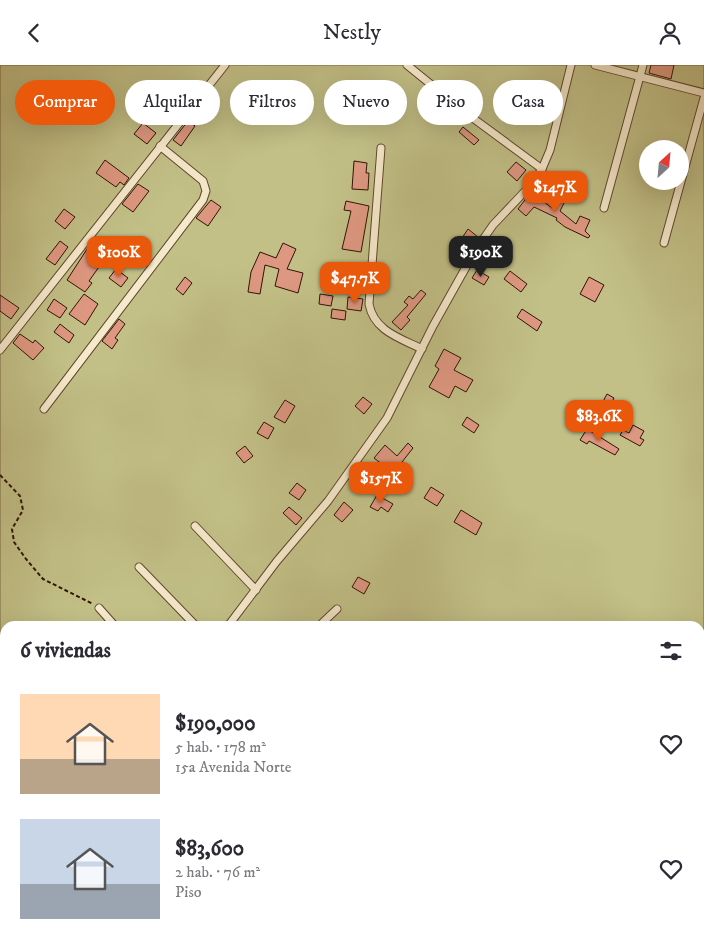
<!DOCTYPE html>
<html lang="es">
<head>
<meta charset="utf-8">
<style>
  body { margin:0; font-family:"IM FELL DW Pica",serif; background:#f2f2f3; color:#2b2b33; height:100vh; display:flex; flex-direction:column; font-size:19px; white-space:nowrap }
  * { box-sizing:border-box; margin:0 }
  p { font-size:16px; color:#7c7c81 }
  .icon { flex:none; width:28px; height:28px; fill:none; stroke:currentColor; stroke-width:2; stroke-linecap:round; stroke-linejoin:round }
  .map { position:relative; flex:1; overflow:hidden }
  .sheet { position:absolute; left:0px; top:556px; width:705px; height:321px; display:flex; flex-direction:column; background:#fff; border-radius:15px 15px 0 0; box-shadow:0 5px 20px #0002 }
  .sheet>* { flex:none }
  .guide { position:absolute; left:15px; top:15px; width:675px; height:45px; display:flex; gap:10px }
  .needle { width:32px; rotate:26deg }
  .fabs { position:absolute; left:639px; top:75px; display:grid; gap:10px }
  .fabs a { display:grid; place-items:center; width:50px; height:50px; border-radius:50%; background:#fff; box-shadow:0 5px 20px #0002; font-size:25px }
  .price { position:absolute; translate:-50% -42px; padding:0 11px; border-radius:10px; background:#ea580c; color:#fff; font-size:16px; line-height:32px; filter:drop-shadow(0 1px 2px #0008) }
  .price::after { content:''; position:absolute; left:50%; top:30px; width:15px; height:11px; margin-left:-8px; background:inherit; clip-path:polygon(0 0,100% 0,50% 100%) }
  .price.on { background:#222; color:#fff }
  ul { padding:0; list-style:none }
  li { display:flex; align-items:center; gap:15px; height:125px; padding:0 20px }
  li span { display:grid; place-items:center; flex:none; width:140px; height:100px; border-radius:0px; color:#555 }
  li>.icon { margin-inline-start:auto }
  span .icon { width:60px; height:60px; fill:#fffc; stroke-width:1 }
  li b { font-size:21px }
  h2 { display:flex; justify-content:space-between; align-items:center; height:60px; padding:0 20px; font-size:21px }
  .pill { padding:0 18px; border-radius:22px; background:#fff; box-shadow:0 5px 20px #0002; font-size:18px; line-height:45px }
  .pill.on { background:#ea580c; color:#fff }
  header { display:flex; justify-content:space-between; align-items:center; height:65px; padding:0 20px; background:#fff; font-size:22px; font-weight:600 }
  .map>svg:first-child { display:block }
  .green { fill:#c2c087; stroke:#786a46; fill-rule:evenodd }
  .building { fill:#de9881; stroke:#2f1304 }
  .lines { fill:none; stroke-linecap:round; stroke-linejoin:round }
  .lane-casing { stroke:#60462f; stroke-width:6 }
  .street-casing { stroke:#60462f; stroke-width:9 }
  .path { stroke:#2f1304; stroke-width:2; stroke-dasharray:4 2.5; stroke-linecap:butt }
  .lane { stroke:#f6eacc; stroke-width:4 }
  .street { stroke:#f6eacc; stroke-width:7 }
</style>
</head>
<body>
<header><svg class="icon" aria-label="back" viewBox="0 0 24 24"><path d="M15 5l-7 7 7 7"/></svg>Nestly<svg class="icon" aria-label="person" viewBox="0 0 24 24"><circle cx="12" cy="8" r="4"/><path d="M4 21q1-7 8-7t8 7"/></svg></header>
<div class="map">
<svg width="704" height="877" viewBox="0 0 704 877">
  <rect width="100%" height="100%" fill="#f1dfb1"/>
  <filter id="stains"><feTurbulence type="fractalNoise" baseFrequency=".004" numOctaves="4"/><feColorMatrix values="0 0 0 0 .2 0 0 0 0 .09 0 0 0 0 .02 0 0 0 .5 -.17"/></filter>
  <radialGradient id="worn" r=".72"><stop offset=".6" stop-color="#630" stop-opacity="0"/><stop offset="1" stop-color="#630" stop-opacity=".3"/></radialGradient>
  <!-- green -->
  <path class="green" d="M0 0H704V877H0ZM648 84H680V116H648ZM5 561H700V872H5Z"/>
  <!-- building -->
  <g class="building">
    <polygon points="651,0 674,0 671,14 649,8"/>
    <polygon points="174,16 188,27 165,57 150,46"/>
    <polygon points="299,29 312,40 304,49 291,38"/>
    <polygon points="188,56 195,61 181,81 173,75"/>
    <polygon points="143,58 156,68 147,79 134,69"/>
    <polygon points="463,62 479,75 474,80 459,67"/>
    <polygon points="105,95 129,113 124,120 120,117 116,122 96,108"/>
    <polygon points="354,96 367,98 366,108 369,108 368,125 352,124"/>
    <polygon points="516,97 526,105 517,116 507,107"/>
    <polygon points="138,119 149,126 133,147 122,139"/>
    <polygon points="531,127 552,143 557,132 565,136 560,146 576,159 580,151 590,155 585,166 590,171 588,173 565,162 556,155 557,153 534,142 526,151 518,144"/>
    <polygon points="211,135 221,142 208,161 196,153"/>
    <polygon points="346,136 369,141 361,187 342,184 351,146 344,145"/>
    <polygon points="64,144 75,152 65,164 55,156"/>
    <polygon points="468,164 478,172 473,180 462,173"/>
    <polygon points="60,176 68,182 55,200 46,194"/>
    <polygon points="283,178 296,184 287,204 303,208 298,228 275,221 279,204 265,200 260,229 248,227 251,207 260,187 276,193"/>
    <polygon points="89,181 106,192 89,216 92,218 85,227 67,215"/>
    <polygon points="116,204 128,213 121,222 109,213"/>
    <polygon points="477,205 489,212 484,220 472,213"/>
    <polygon points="510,206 527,219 521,227 504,214"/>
    <polygon points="185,212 192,218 183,230 176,224"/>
    <polygon points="589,212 604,220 595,237 580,229"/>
    <polygon points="421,225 426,229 407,252 410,255 401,265 392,257 408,240 404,237 409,231 413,234"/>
    <polygon points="84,229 98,239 85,260 69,249"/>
    <polygon points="320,229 333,231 331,241 319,239"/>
    <polygon points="0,230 19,243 11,254 0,246"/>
    <polygon points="348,232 363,234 361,246 347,244"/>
    <polygon points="54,234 67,243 60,253 47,245"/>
    <polygon points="332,244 346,246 345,255 331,253"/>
    <polygon points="522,244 542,257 537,266 517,252"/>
    <polygon points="119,254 125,259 115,273 118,275 112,284 102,276"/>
    <polygon points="60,259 74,270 69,278 54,267"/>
    <polygon points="20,269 33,278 35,275 44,283 33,295 13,278"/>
    <polygon points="444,284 461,293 454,305 473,315 466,327 455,321 449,333 429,322 439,304 435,301"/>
    <polygon points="607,329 614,333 606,348 599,344"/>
    <polygon points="363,332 372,339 364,349 355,341"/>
    <polygon points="285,335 295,341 285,358 274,352"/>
    <polygon points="467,352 479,360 474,368 462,360"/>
    <polygon points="264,357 274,363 268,374 257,368"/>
    <polygon points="633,360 644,366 640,373 644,375 640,381 620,370 623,365 629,368"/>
    <polygon points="587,364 619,384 615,390 589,376 587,379 580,375"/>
    <polygon points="408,378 413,383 402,397 406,399 397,411 374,393 385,380 397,391"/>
    <polygon points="245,381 253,391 244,398 236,388"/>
    <polygon points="297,418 306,425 299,435 289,428"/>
    <polygon points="431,422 444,430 437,441 424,433"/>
    <polygon points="377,430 393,439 388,447 381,442 378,446 370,442"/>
    <polygon points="344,437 353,445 342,457 334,450"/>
    <polygon points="289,442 302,453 296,460 283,448"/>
    <polygon points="461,445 482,458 476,470 454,457"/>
    <polygon points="358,512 370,518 364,529 352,522"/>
  </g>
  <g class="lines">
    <!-- lane casing -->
    <g class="lane-casing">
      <polyline id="lane" points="600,877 602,872"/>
    </g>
    <!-- street casing -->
    <g class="street-casing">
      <g id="street">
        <polyline points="407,0 470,51 542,104"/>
        <polyline points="595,0 704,28"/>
        <path d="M381 83 369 239C374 266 400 273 422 284"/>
        <polyline points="604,143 643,0"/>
        <polyline points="664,178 704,33"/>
        <polyline points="0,285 225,0"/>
        <polyline points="44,344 203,135 206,126 203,116 160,81"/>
        <polyline points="195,461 256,525"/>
        <polyline points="139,502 196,561"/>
        <polyline points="99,543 115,561"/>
        <polyline points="228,561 277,496 328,436 387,353 433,261 475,186 493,160 530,121 542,104 550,85 571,0"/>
        <polyline points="319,561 337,544"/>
        <polyline points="700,654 704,647"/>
        <polyline points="0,865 5,858"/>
        <polyline points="700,869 704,845"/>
        <polyline points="111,872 119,877"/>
        <polyline points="228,872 231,877"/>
        <polyline points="155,877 158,872"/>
      </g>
    </g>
    <!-- path -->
    <g class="path">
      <polyline points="0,410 20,431 23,445 12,464 14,477 26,494 43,514 93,539"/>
      <polyline points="700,612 704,613"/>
      <polyline points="700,833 704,834"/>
      <polyline points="395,872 397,877"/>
      <polyline points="362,877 363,872"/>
      <polyline points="634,877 635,872"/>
      <polyline points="653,877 654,872"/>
      <polyline points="672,877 673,872"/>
    </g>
    <!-- lane -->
    <use href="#lane" class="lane"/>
    <!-- street -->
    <use href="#street" class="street"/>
  </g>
  <rect width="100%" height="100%" filter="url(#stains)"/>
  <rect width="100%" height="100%" fill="url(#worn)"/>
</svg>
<div class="fabs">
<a><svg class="needle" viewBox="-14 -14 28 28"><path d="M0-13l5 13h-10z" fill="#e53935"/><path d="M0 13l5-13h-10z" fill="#7c7c81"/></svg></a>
</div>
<b class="price" style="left:555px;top:148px">$147K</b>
<b class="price" style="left:119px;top:213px">$100K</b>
<b class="price on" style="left:481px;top:213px">$190K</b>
<b class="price" style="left:355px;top:239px">$47.7K</b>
<b class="price" style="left:599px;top:377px">$83.6K</b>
<b class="price" style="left:381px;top:439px">$157K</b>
<div class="guide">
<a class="pill on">Comprar</a>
<a class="pill">Alquilar</a>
<a class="pill">Filtros</a>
<a class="pill">Nuevo</a>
<a class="pill">Piso</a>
<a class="pill">Casa</a>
</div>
<section class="sheet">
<h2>6 viviendas<svg class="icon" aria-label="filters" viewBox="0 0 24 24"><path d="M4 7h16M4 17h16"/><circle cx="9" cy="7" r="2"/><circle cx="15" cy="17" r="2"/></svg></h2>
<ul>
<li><span style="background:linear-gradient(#ffd9b3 65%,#b9a48a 0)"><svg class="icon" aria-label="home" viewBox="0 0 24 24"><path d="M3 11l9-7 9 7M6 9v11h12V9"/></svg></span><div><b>$190,000</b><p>5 hab. · 178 m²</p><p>15a Avenida Norte</p></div><svg class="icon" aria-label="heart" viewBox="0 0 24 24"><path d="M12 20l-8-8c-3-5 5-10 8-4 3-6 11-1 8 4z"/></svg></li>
<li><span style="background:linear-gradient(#c9d6e8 65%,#9aa5b1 0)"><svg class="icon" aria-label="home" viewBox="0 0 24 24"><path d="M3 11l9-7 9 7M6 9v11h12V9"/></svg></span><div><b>$83,600</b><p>2 hab. · 76 m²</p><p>Piso</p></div><svg class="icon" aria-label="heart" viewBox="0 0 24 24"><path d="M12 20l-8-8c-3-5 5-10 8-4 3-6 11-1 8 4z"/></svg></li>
</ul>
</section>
</div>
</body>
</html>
